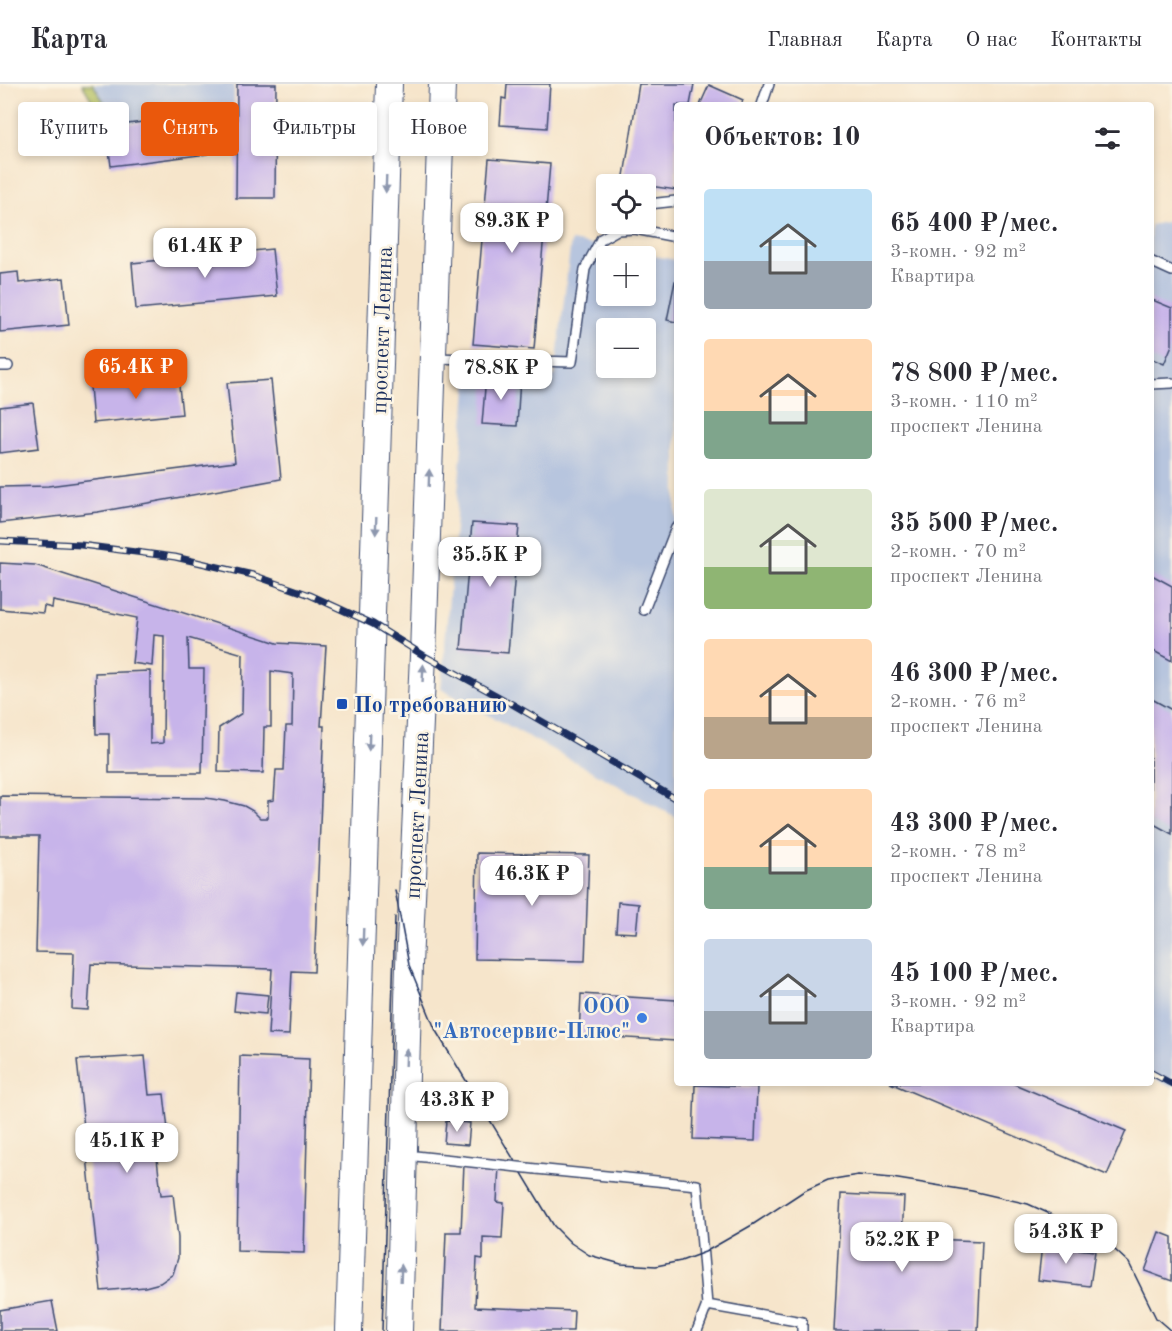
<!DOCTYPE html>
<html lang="ru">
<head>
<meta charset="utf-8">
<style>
  body { margin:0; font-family:"Old Standard TT",serif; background:#f2f2f3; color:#2b2b33; height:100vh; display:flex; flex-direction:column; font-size:22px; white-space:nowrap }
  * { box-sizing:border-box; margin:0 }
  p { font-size:20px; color:#7c7c81 }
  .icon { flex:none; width:33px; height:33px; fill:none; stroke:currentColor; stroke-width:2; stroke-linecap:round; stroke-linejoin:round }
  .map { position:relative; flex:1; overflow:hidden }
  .panel { position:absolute; left:674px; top:18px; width:480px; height:984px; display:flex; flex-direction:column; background:#fff; border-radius:6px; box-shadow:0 3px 9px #0003 }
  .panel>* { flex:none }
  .hud { position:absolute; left:18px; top:18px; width:566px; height:54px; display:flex; gap:12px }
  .buttons { position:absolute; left:596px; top:90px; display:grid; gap:12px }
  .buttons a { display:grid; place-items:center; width:60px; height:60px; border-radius:6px; background:#fff; box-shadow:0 3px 9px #0003; font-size:30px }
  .price { position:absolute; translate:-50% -51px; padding:0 14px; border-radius:12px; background:#fff; color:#222; font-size:20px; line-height:39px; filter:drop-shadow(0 2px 3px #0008) }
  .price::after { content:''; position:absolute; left:50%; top:36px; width:18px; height:14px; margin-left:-9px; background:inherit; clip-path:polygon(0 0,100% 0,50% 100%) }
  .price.active { background:#ea580c; color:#fff }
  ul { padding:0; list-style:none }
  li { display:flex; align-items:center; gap:18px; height:150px; padding:0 30px }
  li span { display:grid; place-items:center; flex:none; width:168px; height:120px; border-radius:6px; color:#555 }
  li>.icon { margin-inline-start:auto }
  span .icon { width:72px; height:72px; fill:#fffc; stroke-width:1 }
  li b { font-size:26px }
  h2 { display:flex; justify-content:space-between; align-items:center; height:72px; padding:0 30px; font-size:26px }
  .tag { padding:0 21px; border-radius:6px; background:#fff; box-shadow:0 3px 9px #0003; font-size:21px; line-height:54px }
  .tag.active { background:#ea580c; color:#fff }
  header { display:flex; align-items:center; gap:36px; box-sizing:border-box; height:84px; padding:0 30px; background:#fff; border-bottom:2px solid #e1e1e2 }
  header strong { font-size:28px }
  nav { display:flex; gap:33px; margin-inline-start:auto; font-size:21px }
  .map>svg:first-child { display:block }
  .industrial { fill:#b7c5de; fill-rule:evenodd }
  .green { fill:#b5c163; stroke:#687860; stroke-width:1.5 }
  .building { fill:#c7b4ea }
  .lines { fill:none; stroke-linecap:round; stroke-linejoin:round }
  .lane-casing { stroke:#3c4a6e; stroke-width:12 }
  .secondary-casing { stroke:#3c4a6e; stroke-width:28 }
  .lane { stroke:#fff; stroke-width:9 }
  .secondary { stroke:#fff; stroke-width:26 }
  .tram { stroke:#1b2f5e; stroke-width:1.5 }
  .rail-casing { stroke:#1b2f5e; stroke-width:7 }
  .rail { stroke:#fcf5e5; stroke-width:4.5; stroke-dasharray:14; stroke-linecap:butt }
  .lane-bridge-casing { stroke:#3c4a6e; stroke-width:12; stroke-linecap:butt }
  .lane-bridge { stroke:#fff; stroke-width:9 }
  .oneway { fill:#8d97ae }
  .transit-dot { fill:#1a4fb4; stroke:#fcf5e5; stroke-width:2 }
  .shop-dot { fill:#3f7fe0; stroke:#fcf5e5; stroke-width:2 }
  .labels { text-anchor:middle; stroke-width:5; stroke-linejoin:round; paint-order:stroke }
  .street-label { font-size:22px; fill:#1b2f5e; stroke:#fcf5e5 }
  .transit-label { font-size:22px; font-weight:bold; fill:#164399; stroke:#fcf5e5; text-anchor:start }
  .shop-label { font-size:22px; font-weight:bold; fill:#366cbe; stroke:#fcf5e5; text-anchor:end }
</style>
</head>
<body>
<header>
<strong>Карта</strong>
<nav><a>Главная</a><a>Карта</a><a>О нас</a><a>Контакты</a></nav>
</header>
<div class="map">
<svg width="1172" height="1247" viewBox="0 0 1172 1247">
  <rect width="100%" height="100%" fill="#fcf5e5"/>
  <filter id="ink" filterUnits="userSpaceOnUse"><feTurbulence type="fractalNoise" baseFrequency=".0167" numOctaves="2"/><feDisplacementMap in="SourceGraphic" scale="12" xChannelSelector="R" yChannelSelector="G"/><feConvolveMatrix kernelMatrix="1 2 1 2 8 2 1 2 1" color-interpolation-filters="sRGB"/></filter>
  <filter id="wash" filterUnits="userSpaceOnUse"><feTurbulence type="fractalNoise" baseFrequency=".008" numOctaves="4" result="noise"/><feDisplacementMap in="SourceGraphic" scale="24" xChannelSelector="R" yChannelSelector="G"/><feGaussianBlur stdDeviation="1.35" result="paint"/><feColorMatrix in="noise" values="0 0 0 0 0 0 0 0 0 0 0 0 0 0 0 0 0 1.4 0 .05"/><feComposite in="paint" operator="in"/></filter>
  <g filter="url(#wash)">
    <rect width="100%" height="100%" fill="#f6e5cb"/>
    <!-- industrial -->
    <g class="industrial">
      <polygon points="82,0 234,0 234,24 107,42"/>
      <polygon points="1172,137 1172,1004 1150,992 1150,141"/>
      <path d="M571 157 676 176V733L441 605 469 282 555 292ZM606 172H645V212H606ZM606 244H645V284H606Z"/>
    </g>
    <!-- green -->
    <polygon class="green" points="82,0 93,0 118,41 107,42"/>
    <g id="blocks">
      <!-- building -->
      <g class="building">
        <polygon points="237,0 276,0 275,114 236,114"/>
        <polygon points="507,0 550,0 547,44 500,41 502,14 506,15"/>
        <polygon points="639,0 694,0 690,21 676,21 676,106 623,98"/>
        <polygon points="709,1 743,16 741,21 700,21"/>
        <polygon points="201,30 207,70 111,82 106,43"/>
        <polygon points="489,75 550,80 534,265 473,260"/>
        <polygon points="272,165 277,212 136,225 132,179"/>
        <polygon points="18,188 19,199 64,194 69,241 0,248 0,190"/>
        <polygon points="675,197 676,197 676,238 667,236"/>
        <polygon points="1150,215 1172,224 1172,261 1164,280 1150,274"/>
        <polygon points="486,292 520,295 517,342 482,340"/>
        <polygon points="178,293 182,330 93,339 90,302"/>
        <polygon points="271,296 281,395 98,428 0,439 0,403 48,402 235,378 227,299"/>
        <polygon points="33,319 39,364 0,369 0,323"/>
        <polygon points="472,439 519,442 508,569 461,565"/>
        <polygon points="0,479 35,481 277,559 326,562 321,642 324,642 314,888 292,887 289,951 268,950 272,885 91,880 88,926 72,925 74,869 36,868 39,752 0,752 0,712 206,714 225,717 244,722 253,727 260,734 268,734 268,717 274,716 276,686 284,686 286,642 292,642 293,590 271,587 271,643 264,643 263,689 218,688 219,644 242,629 243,570 188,554 189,585 204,585 202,689 109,689 109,650 96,650 95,589 150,587 150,660 163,659 164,552 154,551 152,582 132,579 137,534 53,517 52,524 44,522 43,529 0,525"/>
        <polygon points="1150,490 1172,502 1172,577 1150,565"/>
        <polygon points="1150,614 1172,626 1172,750 1150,738"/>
        <polygon points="477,769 589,771 585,877 475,875"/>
        <polygon points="618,818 639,820 636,849 616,848"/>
        <polygon points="236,908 268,911 266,930 234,927"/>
        <polygon points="581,910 676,916 676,957 579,951"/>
        <polygon points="145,972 149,1011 164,1010 169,1055 155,1056 161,1111 173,1110 178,1154 178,1174 173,1190 160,1199 145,1203 101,1207 77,976"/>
        <polygon points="240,972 309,975 304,1169 237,1167"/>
        <polygon points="890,999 1012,999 1126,1047 1107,1091"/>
        <polygon points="695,1001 757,1003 755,1057 693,1055"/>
        <polygon points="446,1037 470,1039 468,1061 444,1059"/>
        <polygon points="464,1080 499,1081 497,1118 504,1119 502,1154 483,1153 483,1175 477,1174 475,1223 574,1227 573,1247 442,1247 446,1148 461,1148"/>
        <polygon points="841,1110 904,1113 902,1154 982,1157 978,1247 834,1247"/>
        <polygon points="1159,1148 1172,1153 1172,1197 1145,1187"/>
        <polygon points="1042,1161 1095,1167 1090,1202 1038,1196"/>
        <polygon points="52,1217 58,1247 0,1247 0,1226"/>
      </g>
    </g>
  </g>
  <g filter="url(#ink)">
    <use href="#blocks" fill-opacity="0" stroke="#3c4a6e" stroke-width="1.5"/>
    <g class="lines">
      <!-- lane casing -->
      <g class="lane-casing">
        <g id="lane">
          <polyline points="762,21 769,0"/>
          <polyline points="645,123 649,120 676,117"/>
          <polyline points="1150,177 1172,187"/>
          <polyline points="435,274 572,278 585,185 601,155 617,146 635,145 676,153"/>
          <polyline points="0,282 8,282"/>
          <polyline points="1150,300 1172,299"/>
          <polyline points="644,526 676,444"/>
          <polyline points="406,1071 500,1081"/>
          <polyline points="536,1085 697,1101 707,1221 802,1238 802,1247"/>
          <polyline points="697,1247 707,1221"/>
        </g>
      </g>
      <!-- secondary casing -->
      <g class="secondary-casing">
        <g id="secondary">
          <polyline points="349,1247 389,0"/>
          <polyline points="399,1247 409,881 423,571 442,0"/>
        </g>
      </g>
      <!-- lane -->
      <use href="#lane" class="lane"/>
      <!-- secondary -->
      <use href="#secondary" class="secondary"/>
      <!-- tram -->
      <g class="tram">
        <polyline points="395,806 409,881 436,947 554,1142 571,1159 589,1171 621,1180 656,1182 681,1177 705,1168 752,1141 804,1107 828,1096 858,1091 892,1094 972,1107 1028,1120 1101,1153 1129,1179 1156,1234 1171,1247"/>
        <polyline points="382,1247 395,833"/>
      </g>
      <!-- rail casing -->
      <g class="rail-casing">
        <g id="rail">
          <polyline points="0,457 81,461 175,473 253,491 310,511 373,540 423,571 512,620 676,715"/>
          <polyline points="1150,988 1172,1000"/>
        </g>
      </g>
      <!-- rail -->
      <use href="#rail" class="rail"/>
      <!-- lane-bridge casing -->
      <g class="lane-bridge-casing">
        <polyline id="lane-bridge" points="500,1081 536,1085"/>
      </g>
      <!-- lane-bridge -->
      <use href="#lane-bridge" class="lane-bridge"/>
    </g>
    <!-- one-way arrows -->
    <defs><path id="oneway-solid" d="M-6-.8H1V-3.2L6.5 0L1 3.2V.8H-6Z" transform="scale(1.5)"/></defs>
    <g class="oneway">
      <use href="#oneway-solid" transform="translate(386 100) rotate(92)"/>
      <use href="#oneway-solid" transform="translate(429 394) rotate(-88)"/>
      <use href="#oneway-solid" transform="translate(376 442) rotate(92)"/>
      <use href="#oneway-solid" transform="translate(423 589) rotate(-87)"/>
      <use href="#oneway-solid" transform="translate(369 658) rotate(92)"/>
      <use href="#oneway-solid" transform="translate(363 853) rotate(92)"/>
      <use href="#oneway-solid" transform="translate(406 973) rotate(-88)"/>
      <use href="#oneway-solid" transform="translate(401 1189) rotate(-88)"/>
    </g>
  </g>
  <!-- markers -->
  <rect class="transit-dot" x="336" y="614" width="12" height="12" rx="3"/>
  <circle class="shop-dot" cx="642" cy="934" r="6"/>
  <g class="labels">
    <!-- street labels -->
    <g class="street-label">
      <text transform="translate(381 246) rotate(-88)" y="8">проспект Ленина</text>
      <text transform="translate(416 731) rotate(-87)" y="8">проспект Ленина</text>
    </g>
    <!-- transit labels -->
    <g class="transit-label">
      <text x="354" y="628">По требованию</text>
    </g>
    <!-- shop labels -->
    <g class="shop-label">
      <text x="630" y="929">ООО<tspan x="630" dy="25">"Автосервис-Плюс"</tspan></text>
    </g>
  </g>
</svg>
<div class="buttons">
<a><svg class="icon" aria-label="locate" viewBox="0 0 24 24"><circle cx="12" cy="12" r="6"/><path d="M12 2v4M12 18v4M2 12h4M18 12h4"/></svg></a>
<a>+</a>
<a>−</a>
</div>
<b class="price" style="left:512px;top:170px">89.3K ₽</b>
<b class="price" style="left:205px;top:195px">61.4K ₽</b>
<b class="price active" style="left:136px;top:316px">65.4K ₽</b>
<b class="price" style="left:501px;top:317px">78.8K ₽</b>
<b class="price" style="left:490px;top:504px">35.5K ₽</b>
<b class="price" style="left:532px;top:823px">46.3K ₽</b>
<b class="price" style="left:457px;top:1049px">43.3K ₽</b>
<b class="price" style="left:127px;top:1090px">45.1K ₽</b>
<b class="price" style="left:1066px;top:1181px">54.3K ₽</b>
<b class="price" style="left:902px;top:1189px">52.2K ₽</b>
<div class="hud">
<a class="tag">Купить</a>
<a class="tag active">Снять</a>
<a class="tag">Фильтры</a>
<a class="tag">Новое</a>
</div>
<section class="panel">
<h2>Объектов: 10<svg class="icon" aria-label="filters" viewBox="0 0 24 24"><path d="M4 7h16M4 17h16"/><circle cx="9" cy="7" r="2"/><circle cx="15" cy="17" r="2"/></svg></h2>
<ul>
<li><span style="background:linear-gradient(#bfe0f5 60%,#9aa5b1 0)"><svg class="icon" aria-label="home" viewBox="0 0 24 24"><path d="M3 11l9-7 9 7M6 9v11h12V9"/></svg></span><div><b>65 400 ₽/мес.</b><p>3-комн. · 92 m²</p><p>Квартира</p></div></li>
<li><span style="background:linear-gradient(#ffd9b3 60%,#7fa58c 0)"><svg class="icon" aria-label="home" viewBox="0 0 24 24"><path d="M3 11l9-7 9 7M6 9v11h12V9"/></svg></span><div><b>78 800 ₽/мес.</b><p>3-комн. · 110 m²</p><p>проспект Ленина</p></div></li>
<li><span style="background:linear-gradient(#dfe7d0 65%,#8fb573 0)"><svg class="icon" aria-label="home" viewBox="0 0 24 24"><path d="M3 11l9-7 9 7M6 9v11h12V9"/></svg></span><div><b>35 500 ₽/мес.</b><p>2-комн. · 70 m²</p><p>проспект Ленина</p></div></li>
<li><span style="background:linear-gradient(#ffd9b3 65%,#b9a48a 0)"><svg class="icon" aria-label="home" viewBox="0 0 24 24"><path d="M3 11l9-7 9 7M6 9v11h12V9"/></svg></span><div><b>46 300 ₽/мес.</b><p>2-комн. · 76 m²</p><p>проспект Ленина</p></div></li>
<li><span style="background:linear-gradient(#ffd9b3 65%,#7fa58c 0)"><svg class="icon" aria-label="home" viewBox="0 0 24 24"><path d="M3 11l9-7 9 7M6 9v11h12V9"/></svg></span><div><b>43 300 ₽/мес.</b><p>2-комн. · 78 m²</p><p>проспект Ленина</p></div></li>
<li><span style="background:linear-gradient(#c9d6e8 60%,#9aa5b1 0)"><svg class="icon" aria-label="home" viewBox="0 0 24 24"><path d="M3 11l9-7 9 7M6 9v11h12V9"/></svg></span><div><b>45 100 ₽/мес.</b><p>3-комн. · 92 m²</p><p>Квартира</p></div></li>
</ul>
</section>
</div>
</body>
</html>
